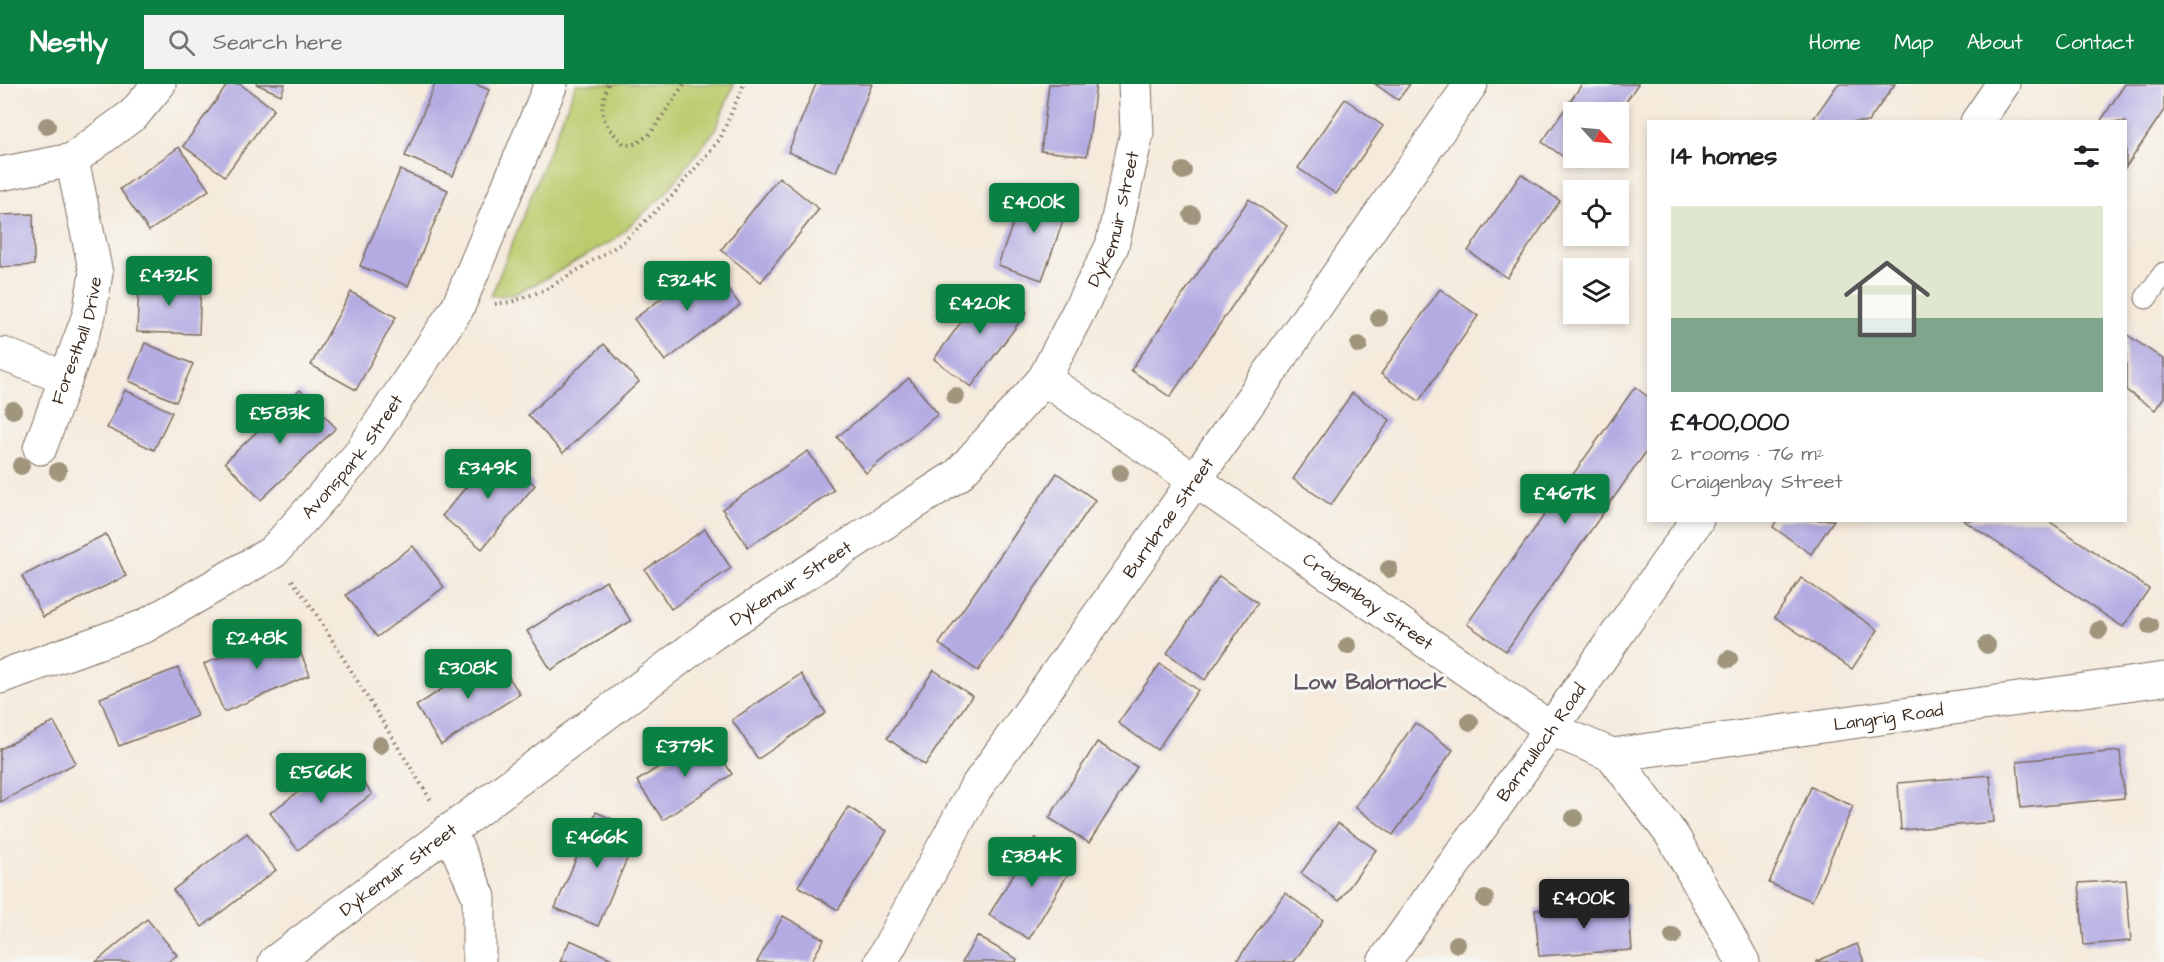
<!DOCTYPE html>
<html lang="en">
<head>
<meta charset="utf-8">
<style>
  body { margin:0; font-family:"Architects Daughter",sans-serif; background:#f2f2f2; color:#202124; height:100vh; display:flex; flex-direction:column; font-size:22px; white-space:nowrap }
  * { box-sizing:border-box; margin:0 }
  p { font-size:20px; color:#757577 }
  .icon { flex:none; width:33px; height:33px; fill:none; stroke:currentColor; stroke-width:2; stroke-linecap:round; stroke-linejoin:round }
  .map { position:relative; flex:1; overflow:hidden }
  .panel { position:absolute; left:1647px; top:36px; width:480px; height:402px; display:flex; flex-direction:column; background:#fff; border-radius:0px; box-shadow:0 3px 9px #0003 }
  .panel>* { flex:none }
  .needle { width:39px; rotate:116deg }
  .buttons { position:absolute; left:1563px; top:18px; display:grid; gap:12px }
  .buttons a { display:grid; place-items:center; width:66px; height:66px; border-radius:0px; background:#fff; box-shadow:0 3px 9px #0003; font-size:30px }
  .price { position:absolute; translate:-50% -51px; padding:0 14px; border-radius:6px; background:#0b8043; color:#fff; font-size:20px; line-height:39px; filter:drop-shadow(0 2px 3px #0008) }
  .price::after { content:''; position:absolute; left:50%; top:36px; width:18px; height:14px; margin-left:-9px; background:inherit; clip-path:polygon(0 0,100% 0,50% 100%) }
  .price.on { background:#222; color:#fff }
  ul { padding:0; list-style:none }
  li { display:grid; align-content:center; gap:12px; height:318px; padding:0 24px }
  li+li { border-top:2px solid #e0e0e0 }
  li span { display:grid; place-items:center; height:186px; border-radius:0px; color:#555 }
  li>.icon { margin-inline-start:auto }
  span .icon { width:108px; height:108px; fill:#fffc; stroke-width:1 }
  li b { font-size:26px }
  h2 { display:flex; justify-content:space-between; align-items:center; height:72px; padding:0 24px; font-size:26px }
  header { display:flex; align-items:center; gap:36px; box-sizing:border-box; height:84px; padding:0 30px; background:#0b8043; color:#fff }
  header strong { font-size:28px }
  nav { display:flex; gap:33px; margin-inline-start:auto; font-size:21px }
  .search { width:420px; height:54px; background:#f2f2f2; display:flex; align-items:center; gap:15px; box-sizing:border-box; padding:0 21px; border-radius:0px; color:#757577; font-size:22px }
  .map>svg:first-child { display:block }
  .green { fill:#bccc6e; stroke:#7c7b46; stroke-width:1.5 }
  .building { fill:#b3abe2 }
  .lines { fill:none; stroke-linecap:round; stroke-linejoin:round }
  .lane-casing { stroke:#7c6d60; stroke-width:23 }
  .street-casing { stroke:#7c6d60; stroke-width:35 }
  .path { stroke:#7c6d60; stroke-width:4; stroke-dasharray:1.5 4.5; stroke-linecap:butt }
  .lane { stroke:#fff; stroke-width:21 }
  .street { stroke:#fff; stroke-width:33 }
  .tree { fill:#a0967e }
  .labels { text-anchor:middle; stroke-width:6; stroke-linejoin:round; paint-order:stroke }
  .street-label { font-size:18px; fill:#3b2a1e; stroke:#f6f6f2 }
  .quarter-label { font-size:21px; font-weight:bold; fill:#655763; stroke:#f6f6f2 }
</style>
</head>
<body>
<header>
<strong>Nestly</strong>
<div class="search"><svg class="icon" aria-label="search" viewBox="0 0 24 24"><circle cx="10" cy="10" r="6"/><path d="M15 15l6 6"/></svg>Search here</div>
<nav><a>Home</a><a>Map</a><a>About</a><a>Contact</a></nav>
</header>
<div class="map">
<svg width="2164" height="878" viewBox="0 0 2164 878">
  <rect width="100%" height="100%" fill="#f6f6f2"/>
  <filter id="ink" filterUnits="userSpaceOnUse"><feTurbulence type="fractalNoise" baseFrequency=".0167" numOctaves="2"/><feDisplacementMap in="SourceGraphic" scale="12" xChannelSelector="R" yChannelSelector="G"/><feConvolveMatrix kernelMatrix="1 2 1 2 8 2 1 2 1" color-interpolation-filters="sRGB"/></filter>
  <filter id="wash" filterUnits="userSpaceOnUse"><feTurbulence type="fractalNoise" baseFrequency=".008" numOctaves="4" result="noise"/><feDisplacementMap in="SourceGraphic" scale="24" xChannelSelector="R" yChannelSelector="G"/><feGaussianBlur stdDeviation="1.35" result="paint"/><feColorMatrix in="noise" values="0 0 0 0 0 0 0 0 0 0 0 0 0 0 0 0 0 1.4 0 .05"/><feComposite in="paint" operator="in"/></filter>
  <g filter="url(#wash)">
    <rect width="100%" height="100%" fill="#f5eadb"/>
    <!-- green -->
    <polygon class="green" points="576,0 734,0 715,46 666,109 614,156 543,196 512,211 491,212"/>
    <g id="blocks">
      <!-- building -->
      <g class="building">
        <polygon points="228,0 240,0 274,25 225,92 183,62"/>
        <polygon points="256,0 285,0 281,11"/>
        <polygon points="435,0 475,0 489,6 453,92 405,72"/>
        <polygon points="816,0 872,0 836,88 788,68"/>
        <polygon points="1049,0 1096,0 1087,72 1041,67"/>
        <polygon points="1375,0 1410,0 1398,16"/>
        <polygon points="1582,0 1638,0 1619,28 1574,28 1574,74 1588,74 1580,84 1542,58"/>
        <polygon points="1838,0 1895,0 1868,38 1811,38"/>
        <polygon points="2125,0 2164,0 2164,26 2126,83 2126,38 2100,38"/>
        <polygon points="1345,15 1383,42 1336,110 1298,84"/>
        <polygon points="179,63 209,106 149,147 120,105"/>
        <polygon points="400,86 448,106 408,202 360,182"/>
        <polygon points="1521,90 1560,117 1507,194 1468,167"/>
        <polygon points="779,93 819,125 761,198 721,166"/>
        <polygon points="1026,103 1070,118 1042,196 998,181"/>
        <polygon points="1249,115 1287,142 1170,313 1131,286"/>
        <polygon points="33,130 34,181 0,183 0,131"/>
        <polygon points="709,179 740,221 665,277 634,235"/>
        <polygon points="139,197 201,198 199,250 137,248"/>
        <polygon points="989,200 1027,228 971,303 934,275"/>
        <polygon points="1440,205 1478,232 1419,317 1381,290"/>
        <polygon points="351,208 396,233 356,306 311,281"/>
        <polygon points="2126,250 2164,276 2164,313 2155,326 2126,306"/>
        <polygon points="145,259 193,280 176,318 129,297"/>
        <polygon points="604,260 639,298 563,369 528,331"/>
        <polygon points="909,294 938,330 866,389 837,353"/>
        <polygon points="1635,303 1648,313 1648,365 1506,567 1467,540"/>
        <polygon points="125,306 172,328 154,366 107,344"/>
        <polygon points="300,306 336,344 261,416 225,378"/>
        <polygon points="1352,309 1390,336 1331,421 1293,395"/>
        <polygon points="808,367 834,406 748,463 722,425"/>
        <polygon points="495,368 535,401 482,465 442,432"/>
        <polygon points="1057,389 1095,416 978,587 939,560"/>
        <polygon points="1777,436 1834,436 1811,470 1773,443"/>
        <polygon points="1963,436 2047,436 2149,505 2123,543"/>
        <polygon points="705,445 731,484 671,525 645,486"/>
        <polygon points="106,450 126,492 43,533 22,492"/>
        <polygon points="413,462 444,503 377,553 346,511"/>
        <polygon points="1219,492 1258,519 1205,596 1167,569"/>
        <polygon points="1801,494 1878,546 1852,585 1775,533"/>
        <polygon points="606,497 631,537 551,586 527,547"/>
        <polygon points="290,544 310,591 224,628 204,580"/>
        <polygon points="494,571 520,610 441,661 416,622"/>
        <polygon points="1160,580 1198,606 1157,666 1118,639"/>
        <polygon points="178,584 197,632 119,662 100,614"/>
        <polygon points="934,586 972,612 925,681 887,654"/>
        <polygon points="801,590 826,629 758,675 732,636"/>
        <polygon points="54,638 76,679 0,718 0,665"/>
        <polygon points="1415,639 1453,666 1393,751 1355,723"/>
        <polygon points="707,651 732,690 663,736 637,697"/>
        <polygon points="1097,658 1137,683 1089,759 1049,734"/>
        <polygon points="2120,667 2124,714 2021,724 2017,677"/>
        <polygon points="345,673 372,710 298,766 270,729"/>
        <polygon points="1990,691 1994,738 1901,746 1898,699"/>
        <polygon points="1811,703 1853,722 1812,817 1769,799"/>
        <polygon points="848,723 887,747 838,826 798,802"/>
        <polygon points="596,728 639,747 598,842 555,824"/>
        <polygon points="1338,739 1376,766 1339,817 1301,789"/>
        <polygon points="247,749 276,786 202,843 173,806"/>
        <polygon points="1035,754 1075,778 1029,855 989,831"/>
        <polygon points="2126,796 2131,857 2084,861 2079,799"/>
        <polygon points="1285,809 1323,836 1294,878 1236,878"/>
        <polygon points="1628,819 1632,866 1539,872 1535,826"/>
        <polygon points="783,832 824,855 811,878 757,878"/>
        <polygon points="147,835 177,871 168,878 96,878"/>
        <polygon points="977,852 1017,875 1016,878 962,878"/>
        <polygon points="570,856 612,875 611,878 560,878"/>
        <polygon points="1857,860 1864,878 1815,878"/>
      </g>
    </g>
  </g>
  <g filter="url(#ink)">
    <use href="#blocks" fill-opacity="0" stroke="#7c6d60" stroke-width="1.5"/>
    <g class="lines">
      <!-- lane casing -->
      <g class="lane-casing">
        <polyline id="lane" points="2146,214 2164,189"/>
      </g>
      <!-- street casing -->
      <g class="street-casing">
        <g id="street">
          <polyline points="1977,38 2003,0"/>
          <polyline points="0,90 72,76 134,30 159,0"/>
          <polyline points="3,270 66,294"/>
          <path id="s1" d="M1044 295 1195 396 1551 645 1612 671 1674 754 1743 878"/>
          <path id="s2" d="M40 364 89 231 96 189 72 76"/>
          <path id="s3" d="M0 593 145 542 273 468 359 371 458 223 551 0"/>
          <path id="s4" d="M1612 671 2164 595"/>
          <polyline points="449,746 479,813 479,878"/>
          <path id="s5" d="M275 878 712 550 958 391 1044 295 1112 162 1137 48 1135 0"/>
          <path id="s6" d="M881 878 975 705 1195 396 1471 0"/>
          <path id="s7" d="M1384 878 1551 645 1697 436"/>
        </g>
      </g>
      <!-- path -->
      <g class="path">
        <path d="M608 0C598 31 601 38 625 61L636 60 651 49 684 0"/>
        <polyline points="495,220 511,218 545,206 622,159 672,112 720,55 744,0"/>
        <polyline points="292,496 313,525 432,718"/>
      </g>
      <!-- lane -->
      <use href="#lane" class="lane"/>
      <!-- street -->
      <use href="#street" class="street"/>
    </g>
    <!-- trees -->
    <g class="tree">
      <circle cx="47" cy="42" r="9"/>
      <circle cx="1183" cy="87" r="9"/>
      <circle cx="1192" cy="131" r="9"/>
      <circle cx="1379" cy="234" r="9"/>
      <circle cx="1359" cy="261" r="9"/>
      <circle cx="955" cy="312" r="9"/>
      <circle cx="13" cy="326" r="9"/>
      <circle cx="21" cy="382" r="9"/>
      <circle cx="58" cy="387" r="9"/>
      <circle cx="1120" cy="389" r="9"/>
      <circle cx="1389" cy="485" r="9"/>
      <circle cx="2150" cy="542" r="9"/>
      <circle cx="2099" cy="546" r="9"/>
      <circle cx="1987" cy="561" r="9"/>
      <circle cx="1348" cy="562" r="9"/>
      <circle cx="1729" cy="575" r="9"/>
      <circle cx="1470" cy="638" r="9"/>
      <circle cx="380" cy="661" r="9"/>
      <circle cx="1574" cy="734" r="9"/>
      <circle cx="1485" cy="815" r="9"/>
      <circle cx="1673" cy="852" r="9"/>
      <circle cx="1457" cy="860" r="9"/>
    </g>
  </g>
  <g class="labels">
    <!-- street labels -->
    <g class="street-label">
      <text dy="6" stroke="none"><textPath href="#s5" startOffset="1144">Dykemuir Street</textPath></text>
      <text dy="6" stroke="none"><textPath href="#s2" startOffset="114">Foresthall Drive</textPath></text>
      <text dy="6" stroke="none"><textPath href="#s3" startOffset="426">Avonspark Street</textPath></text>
      <text dy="6" stroke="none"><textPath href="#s6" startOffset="530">Burnbrae Street</textPath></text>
      <text dy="6" stroke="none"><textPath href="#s5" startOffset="640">Dykemuir Street</textPath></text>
      <text dy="6" stroke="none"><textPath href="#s1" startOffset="393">Craigenbay Street</textPath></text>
      <text dy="6" stroke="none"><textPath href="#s4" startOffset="279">Langrig Road</textPath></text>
      <text dy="6" stroke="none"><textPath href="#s7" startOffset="270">Barmulloch Road</textPath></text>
      <text dy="6" stroke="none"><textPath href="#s5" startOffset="154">Dykemuir Street</textPath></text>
    </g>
    <!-- quarter labels -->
    <g class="quarter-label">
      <text x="1370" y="605">Low Balornock</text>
    </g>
  </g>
</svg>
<div class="buttons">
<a><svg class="needle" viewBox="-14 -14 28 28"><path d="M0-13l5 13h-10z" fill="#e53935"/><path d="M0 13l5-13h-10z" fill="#757577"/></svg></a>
<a><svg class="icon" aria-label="locate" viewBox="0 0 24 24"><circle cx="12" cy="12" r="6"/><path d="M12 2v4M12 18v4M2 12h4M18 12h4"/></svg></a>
<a><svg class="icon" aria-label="layers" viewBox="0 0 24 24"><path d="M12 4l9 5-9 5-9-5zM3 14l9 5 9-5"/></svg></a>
</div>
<b class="price" style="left:1034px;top:150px">£400K</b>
<b class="price" style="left:169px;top:223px">£432K</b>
<b class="price" style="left:687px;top:228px">£324K</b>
<b class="price" style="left:980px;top:251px">£420K</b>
<b class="price" style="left:280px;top:361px">£583K</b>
<b class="price" style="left:488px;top:416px">£349K</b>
<b class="price" style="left:1565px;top:441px">£467K</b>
<b class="price" style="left:257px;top:586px">£248K</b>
<b class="price" style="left:468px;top:616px">£308K</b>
<b class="price" style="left:685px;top:694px">£379K</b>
<b class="price" style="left:321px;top:720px">£566K</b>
<b class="price" style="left:597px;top:785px">£466K</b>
<b class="price" style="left:1032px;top:804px">£384K</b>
<b class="price on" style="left:1584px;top:846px">£400K</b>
<section class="panel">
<h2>14 homes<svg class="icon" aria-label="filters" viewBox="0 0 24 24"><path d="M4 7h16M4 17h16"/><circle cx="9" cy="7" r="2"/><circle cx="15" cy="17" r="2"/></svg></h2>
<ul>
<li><span style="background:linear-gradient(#dfe7d0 60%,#7fa58c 0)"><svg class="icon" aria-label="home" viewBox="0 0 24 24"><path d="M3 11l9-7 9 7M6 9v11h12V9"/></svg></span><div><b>£400,000</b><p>2 rooms · 76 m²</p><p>Craigenbay Street</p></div></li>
</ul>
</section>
</div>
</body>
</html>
